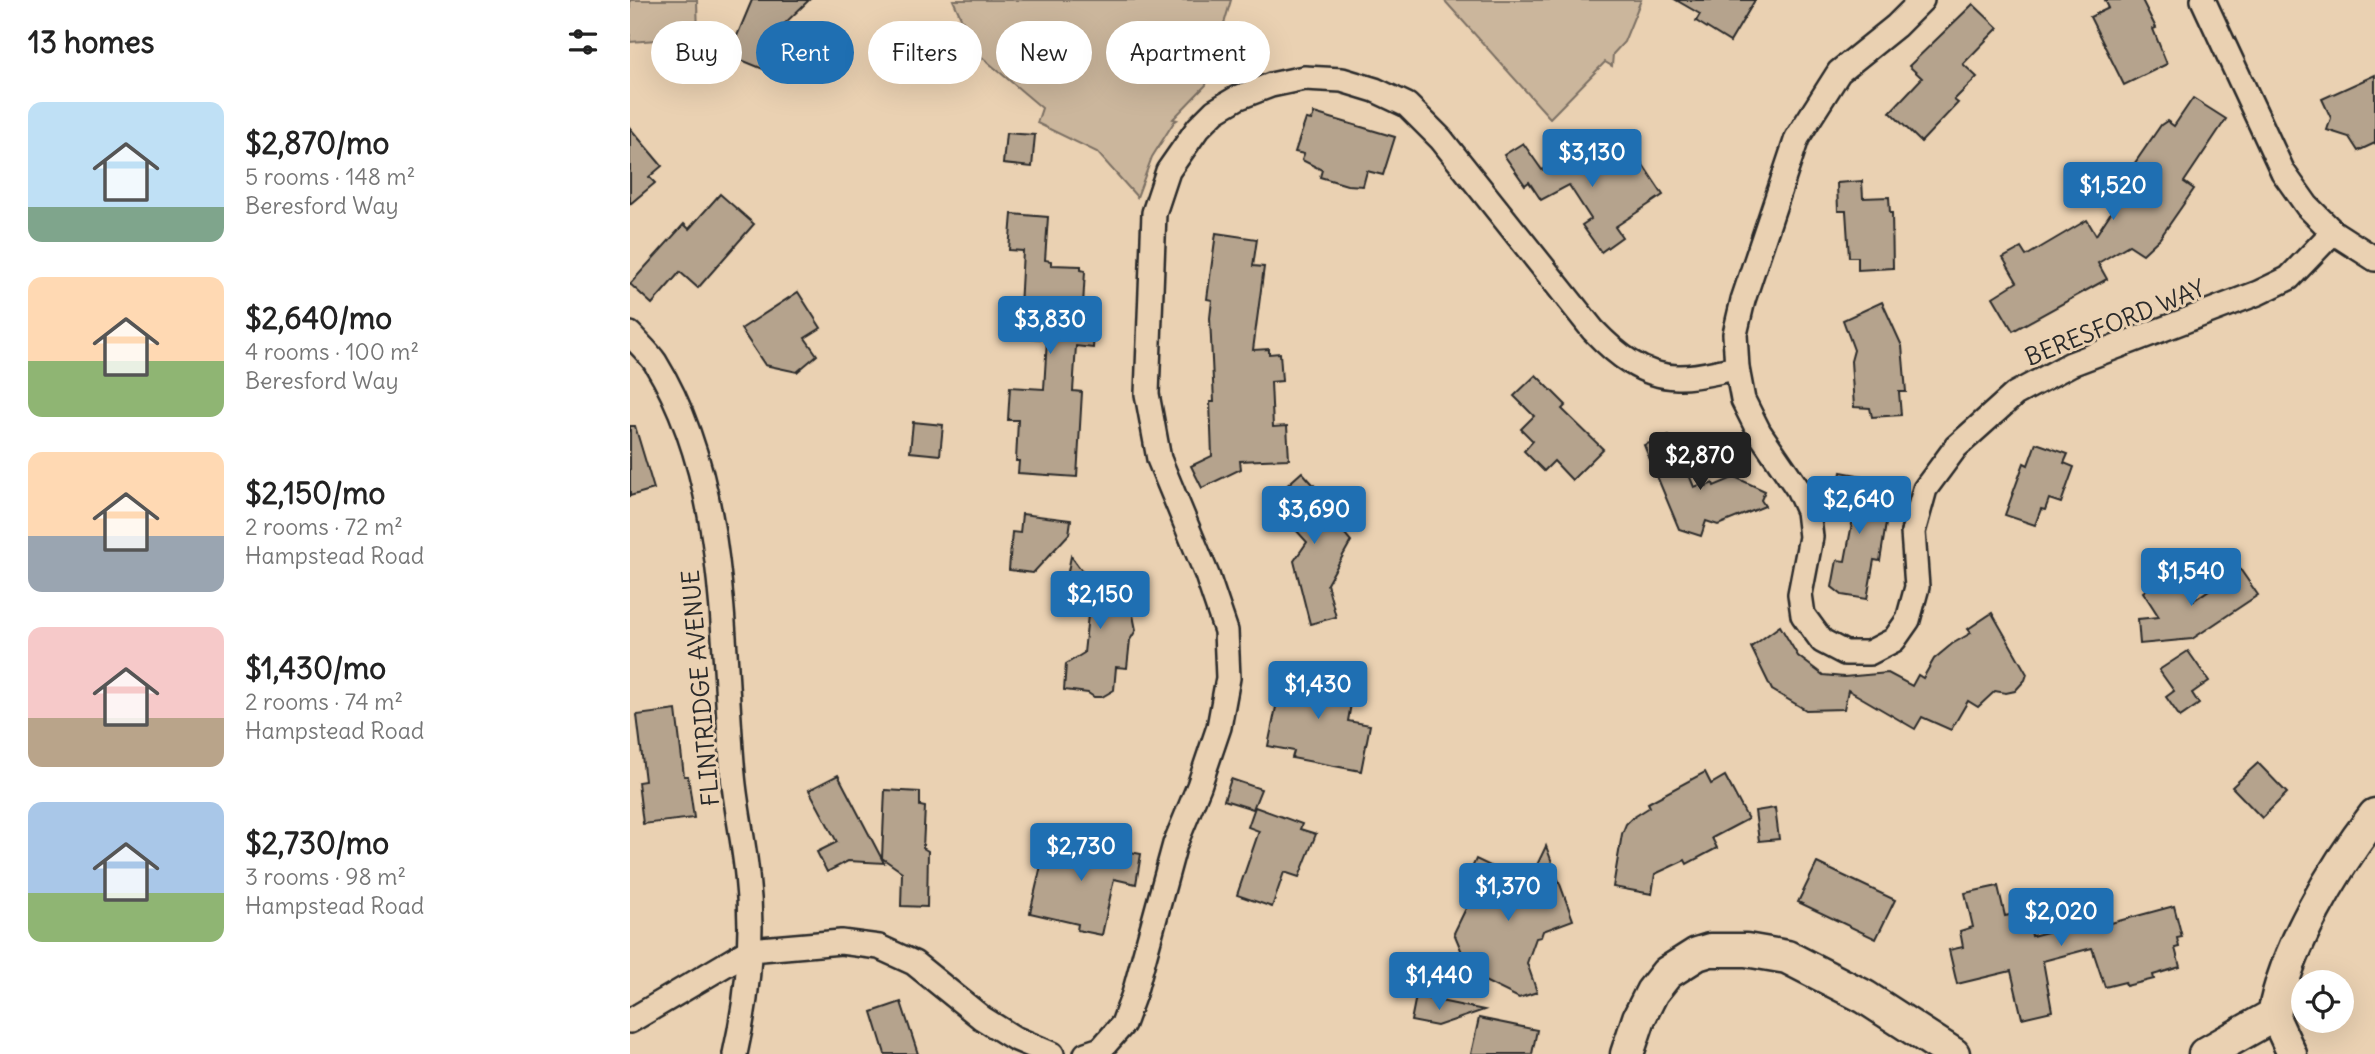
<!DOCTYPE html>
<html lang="en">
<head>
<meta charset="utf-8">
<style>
  body { margin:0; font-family:Delius,sans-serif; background:#f6f6f6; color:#222; height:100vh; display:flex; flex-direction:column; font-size:26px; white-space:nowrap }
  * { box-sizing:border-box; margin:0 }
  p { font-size:23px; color:#767676 }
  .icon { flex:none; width:38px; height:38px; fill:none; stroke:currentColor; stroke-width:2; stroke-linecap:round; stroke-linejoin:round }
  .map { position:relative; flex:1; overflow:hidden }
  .details { display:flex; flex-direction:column; background:#fff; width:630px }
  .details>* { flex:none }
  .top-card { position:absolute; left:21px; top:21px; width:665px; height:63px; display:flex; gap:14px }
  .controls { position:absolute; left:1661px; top:970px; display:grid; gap:14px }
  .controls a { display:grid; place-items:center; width:63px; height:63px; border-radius:50%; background:#fff; box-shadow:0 7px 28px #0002; font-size:35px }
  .price { position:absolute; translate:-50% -60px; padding:0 16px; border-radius:7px; background:#1f6fb2; color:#fff; font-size:23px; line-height:46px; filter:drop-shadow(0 2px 4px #0008) }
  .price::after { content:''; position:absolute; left:50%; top:42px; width:21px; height:16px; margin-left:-10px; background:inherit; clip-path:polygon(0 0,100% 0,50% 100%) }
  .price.active { background:#222; color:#fff }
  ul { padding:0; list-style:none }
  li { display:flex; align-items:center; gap:21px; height:175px; padding:0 28px }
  li span { display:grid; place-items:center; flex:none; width:196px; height:140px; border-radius:14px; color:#555 }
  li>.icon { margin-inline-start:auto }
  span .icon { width:84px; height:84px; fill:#fffc; stroke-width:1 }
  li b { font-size:30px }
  h2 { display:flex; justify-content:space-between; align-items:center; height:84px; padding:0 28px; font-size:30px }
  .chip { padding:0 24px; border-radius:32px; background:#fff; box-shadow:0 7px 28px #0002; font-size:24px; line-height:63px }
  .chip.active { background:#1f6fb2; color:#fff }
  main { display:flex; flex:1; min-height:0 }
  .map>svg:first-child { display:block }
  .green { fill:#cbb69c; stroke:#7b7064; stroke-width:2 }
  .building { fill:#b5a38d; stroke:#2b2b2b; stroke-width:2 }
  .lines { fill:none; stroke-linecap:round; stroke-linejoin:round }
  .minor-casing { stroke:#2b2b2b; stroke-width:28 }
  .tertiary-casing { stroke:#2b2b2b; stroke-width:33 }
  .secondary-casing { stroke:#2b2b2b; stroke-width:37 }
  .minor { stroke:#ead1b2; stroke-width:23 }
  .tertiary { stroke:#ead1b2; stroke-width:28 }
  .secondary { stroke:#ead1b2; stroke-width:32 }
  .labels { text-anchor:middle; stroke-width:6; stroke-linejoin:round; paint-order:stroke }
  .street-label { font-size:24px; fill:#2b2b2b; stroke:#ead1b2 }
</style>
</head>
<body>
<main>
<section class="details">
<h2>13 homes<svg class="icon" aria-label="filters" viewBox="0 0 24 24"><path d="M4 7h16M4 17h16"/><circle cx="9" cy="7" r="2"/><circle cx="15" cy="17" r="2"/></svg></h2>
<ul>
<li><span style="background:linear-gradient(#bfe0f5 75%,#7fa58c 0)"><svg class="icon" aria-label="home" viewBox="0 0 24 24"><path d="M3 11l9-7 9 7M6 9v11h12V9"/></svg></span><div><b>$2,870/mo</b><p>5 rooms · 148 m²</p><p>Beresford Way</p></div></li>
<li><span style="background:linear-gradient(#ffd9b3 60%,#8fb573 0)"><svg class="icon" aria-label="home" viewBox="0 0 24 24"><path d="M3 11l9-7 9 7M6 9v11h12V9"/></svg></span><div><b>$2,640/mo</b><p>4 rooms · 100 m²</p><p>Beresford Way</p></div></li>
<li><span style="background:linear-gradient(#ffd9b3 60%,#9aa5b1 0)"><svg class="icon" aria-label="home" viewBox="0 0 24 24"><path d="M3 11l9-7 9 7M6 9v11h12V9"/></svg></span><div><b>$2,150/mo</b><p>2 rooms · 72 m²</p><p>Hampstead Road</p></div></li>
<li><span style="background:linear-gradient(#f6c9c9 65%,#b9a48a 0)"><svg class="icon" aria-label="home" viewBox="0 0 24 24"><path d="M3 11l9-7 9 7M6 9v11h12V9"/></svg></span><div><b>$1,430/mo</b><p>2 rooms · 74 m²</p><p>Hampstead Road</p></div></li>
<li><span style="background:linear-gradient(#a9c7e8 65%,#8fb573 0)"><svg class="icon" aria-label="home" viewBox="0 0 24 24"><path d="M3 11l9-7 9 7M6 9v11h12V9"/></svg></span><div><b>$2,730/mo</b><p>3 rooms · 98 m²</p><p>Hampstead Road</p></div></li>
</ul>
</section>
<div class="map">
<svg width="1745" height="1054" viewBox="0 0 1745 1054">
  <rect width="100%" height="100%" fill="#ead1b2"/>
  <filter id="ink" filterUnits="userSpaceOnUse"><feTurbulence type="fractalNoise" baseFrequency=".0143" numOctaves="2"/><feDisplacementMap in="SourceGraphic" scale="14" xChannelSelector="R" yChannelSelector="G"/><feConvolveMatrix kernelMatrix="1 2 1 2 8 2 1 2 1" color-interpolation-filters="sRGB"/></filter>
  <g filter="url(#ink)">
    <!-- green -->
    <g class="green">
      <polygon points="0,0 67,0 68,37 0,42"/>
      <polygon points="323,0 601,0 576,85 543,119 547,120 544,122 522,157 507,197 467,152 407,123 412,108 347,53"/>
      <polygon points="814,0 1011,0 994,42 983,54 982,66 975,62 920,118"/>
    </g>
    <!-- building -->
    <g class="building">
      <polygon points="122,0 179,0 149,29 133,69 99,55"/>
      <polygon points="1046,0 1125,0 1100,42 1066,21 1070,14"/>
      <polygon points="1475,0 1512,0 1526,28 1523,29 1537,64 1494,85 1460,17 1479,8"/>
      <polygon points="1343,4 1368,28 1333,64 1347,77 1324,100 1328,103 1291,142 1260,112 1292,78 1279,66"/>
      <polygon points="1745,75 1745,143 1728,151 1719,137 1697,130 1701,118 1692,99"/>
      <polygon points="1563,98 1596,119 1554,182 1564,189 1530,238 1513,254 1499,245 1468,263 1477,279 1383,331 1363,297 1387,282 1373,258 1391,248 1396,256 1457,220 1466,235 1503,179 1500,176 1503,172 1500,170 1531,125 1537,121 1544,126"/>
      <polygon points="684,113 765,137 753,175 737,171 733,186 717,185 690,177 692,170 672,160 674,154 665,152 676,119 682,120"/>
      <polygon points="0,128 32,166 19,177 25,183 0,204"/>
      <polygon points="376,133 405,135 402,167 373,164"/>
      <polygon points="893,143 912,170 939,154 949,169 962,159 971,172 988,161 990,163 1005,153 1033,195 985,227 992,237 971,252 952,225 961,219 939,185 911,200 899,182 895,185 874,155"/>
      <polygon points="1232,181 1233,198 1259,197 1260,213 1262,213 1263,268 1228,270 1228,257 1219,257 1216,211 1208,211 1207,183"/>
      <polygon points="90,194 124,224 68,288 50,272 22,304 0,284 54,224 59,229"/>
      <polygon points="382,214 418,217 415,260 421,261 421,265 451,266 451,270 455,271 452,322 465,323 463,348 446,346 443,391 452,392 447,477 388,473 389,461 386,461 388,420 378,420 380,387 414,389 417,339 400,338 402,307 390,307 393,251 379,250"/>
      <polygon points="586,233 627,239 623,266 634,267 623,350 639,349 639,354 650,353 652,381 641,382 643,427 657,426 659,459 610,461 611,469 572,488 561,466 582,456 580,402 584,402 580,318 582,300 577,299"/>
      <polygon points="168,292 191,328 175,338 187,355 167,372 135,365 111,329"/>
      <polygon points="1252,302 1272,346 1276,392 1269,392 1271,415 1242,417 1240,408 1224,407 1221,361 1224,350 1213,320"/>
      <polygon points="906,375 936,405 932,409 973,449 942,480 924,461 914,471 894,451 903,441 891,429 904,416 884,396"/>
      <polygon points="283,422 313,425 310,455 280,452"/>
      <polygon points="0,426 5,426 24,489 0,496"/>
      <polygon points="1039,436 1052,467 1055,465 1064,487 1073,484 1074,487 1083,483 1084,486 1105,477 1135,491 1131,500 1135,506 1088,525 1076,521 1071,536 1049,529 1014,445"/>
      <polygon points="1406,443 1438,454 1434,463 1444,467 1431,503 1419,499 1415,510 1411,509 1405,525 1375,515 1394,463 1398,465"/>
      <polygon points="672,472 690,492 684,497 721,541 697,584 706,617 680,624 664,561 677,542 665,529 669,525 644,497"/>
      <polygon points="1211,472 1244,478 1238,507 1258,511 1250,561 1244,560 1237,599 1212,595 1202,587 1207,560 1215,561 1224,513 1204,509"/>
      <polygon points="392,514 441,520 439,534 403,573 379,570 382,532 390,533"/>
      <polygon points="441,556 455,575 490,579 490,582 506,583 503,615 506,630 500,640 497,668 486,667 484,690 472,697 464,697 458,693 434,690 436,664 454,653 459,605 439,602 434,592"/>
      <polygon points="1610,569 1628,595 1562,639 1510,644 1508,619 1529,617 1513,592 1544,571 1564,600"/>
      <polygon points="1362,613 1397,674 1395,680 1385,691 1376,693 1365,691 1348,707 1338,701 1321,730 1292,717 1285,729 1218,690 1214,709 1176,710 1142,690 1121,647 1150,626 1168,656 1193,675 1214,677 1258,673 1282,686 1288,675 1293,678 1304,659 1322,644 1341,633 1338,629"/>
      <polygon points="1558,651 1579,681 1562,693 1569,704 1550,717 1536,697 1544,691 1529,670"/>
      <polygon points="654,668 725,681 718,721 740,725 731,771 662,758 664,751 638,746"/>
      <polygon points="46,710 54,776 58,776 64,818 13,824 8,782 15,781 7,715"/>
      <polygon points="1628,763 1657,793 1632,818 1602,787"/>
      <polygon points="1075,772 1081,784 1095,776 1118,819 1082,838 1087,848 1057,864 1055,860 1025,874 1022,894 983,887 992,834 996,824 1001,819 1020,807 1018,803"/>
      <polygon points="208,775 254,863 218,861 197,872 187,852 207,842 179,790"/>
      <polygon points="601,779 631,789 623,809 594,800"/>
      <polygon points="255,790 290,792 290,806 295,807 293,848 298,851 297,907 271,906 272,872 252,858"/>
      <polygon points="625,807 672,824 670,829 686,834 669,877 654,872 642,907 607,895 629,831 618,827"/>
      <polygon points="1145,808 1149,839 1129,841 1125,811"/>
      <polygon points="417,840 446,846 447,842 511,854 506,884 484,879 472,935 447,930 448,924 400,913"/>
      <polygon points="916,846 943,920 913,931 911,937 906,938 897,963 907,992 889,998 832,970 836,962 824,933 841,898 833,895 836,888 833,887 846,859 898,884"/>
      <polygon points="1187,863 1265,900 1246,939 1168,902"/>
      <polygon points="1368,886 1375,916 1397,911 1402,936 1479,916 1481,923 1544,906 1552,937 1547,938 1549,947 1545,948 1550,967 1523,975 1524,979 1496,986 1495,982 1475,987 1462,948 1413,961 1422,1011 1392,1018 1381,971 1327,984 1319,950 1333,947 1330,931 1343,927 1335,893"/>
      <polygon points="786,996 854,1010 807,1026 781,1021"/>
      <polygon points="271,1002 288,1054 255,1054 242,1012"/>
      <polygon points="849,1018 907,1030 902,1054 841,1054"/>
    </g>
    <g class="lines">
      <!-- minor casing -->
      <g class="minor-casing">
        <g id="minor">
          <polyline points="1292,0 1266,26 1209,72 1167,138 1113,300 1105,334 1107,368 1113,400 1129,432 1168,489 1178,511 1181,537 1170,594 1173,615 1192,641 1215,653 1239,653 1264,640 1278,620 1287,587 1283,532 1295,489 1326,447 1385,394 1441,364 1628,293 1659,278 1703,232"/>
          <polyline points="1573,0 1653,172 1677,206 1703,232 1745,259"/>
          <path d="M0 334C8 343 18 352 25 362 99 482 91 640 103 775 106 809 114 842 117 875 124 935 118 996 105 1054"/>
          <polyline points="0,1021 120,950 211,942 249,947 284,963 352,1018 384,1038 422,1054"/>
          <path d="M456 1054 471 1049 493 1024 504 994 545 844 569 786 589 727 598 678 596 631 577 575 529 459 517 394 524 213 538 171 568 128 585 111 607 98 641 85 674 78 712 80 745 90 777 105 811 139 963 330C986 354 1012 376 1047 377 1066 378 1088 371 1107 368"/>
        </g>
      </g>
      <!-- tertiary casing -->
      <g class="tertiary-casing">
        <polyline id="tertiary" points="1644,1015 1662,1054"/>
      </g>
      <!-- secondary casing -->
      <g class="secondary-casing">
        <g id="secondary">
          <polyline points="997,1054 1009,1018 1022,992 1037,973 1067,954 1080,950 1116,950 1157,957 1235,997 1323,1054"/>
          <path d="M1575 1054 1644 1015C1656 948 1704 868 1745 815"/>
        </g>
      </g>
      <!-- minor -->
      <use href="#minor" class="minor"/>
      <!-- tertiary -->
      <use href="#tertiary" class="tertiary"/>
      <!-- secondary -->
      <use href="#secondary" class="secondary"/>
    </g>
  </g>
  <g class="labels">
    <!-- street labels -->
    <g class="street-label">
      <text transform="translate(1485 323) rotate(-22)" y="8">BERESFORD WAY</text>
      <text transform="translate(71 688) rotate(-95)" y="8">FLINTRIDGE AVENUE</text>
    </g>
  </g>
</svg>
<div class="controls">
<a><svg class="icon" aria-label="locate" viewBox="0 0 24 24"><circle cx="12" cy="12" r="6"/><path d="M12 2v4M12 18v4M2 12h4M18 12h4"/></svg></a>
</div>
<b class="price" style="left:962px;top:189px">$3,130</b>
<b class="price" style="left:1483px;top:222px">$1,520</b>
<b class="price" style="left:420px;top:356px">$3,830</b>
<b class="price active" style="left:1070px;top:492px">$2,870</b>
<b class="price" style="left:1229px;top:536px">$2,640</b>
<b class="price" style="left:684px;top:546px">$3,690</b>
<b class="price" style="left:1561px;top:608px">$1,540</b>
<b class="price" style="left:470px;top:631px">$2,150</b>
<b class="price" style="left:688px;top:721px">$1,430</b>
<b class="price" style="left:451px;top:883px">$2,730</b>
<b class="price" style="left:878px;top:923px">$1,370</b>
<b class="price" style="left:1431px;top:948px">$2,020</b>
<b class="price" style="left:809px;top:1012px">$1,440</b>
<div class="top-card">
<a class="chip">Buy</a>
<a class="chip active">Rent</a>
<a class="chip">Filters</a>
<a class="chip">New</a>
<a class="chip">Apartment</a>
</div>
</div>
</main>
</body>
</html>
